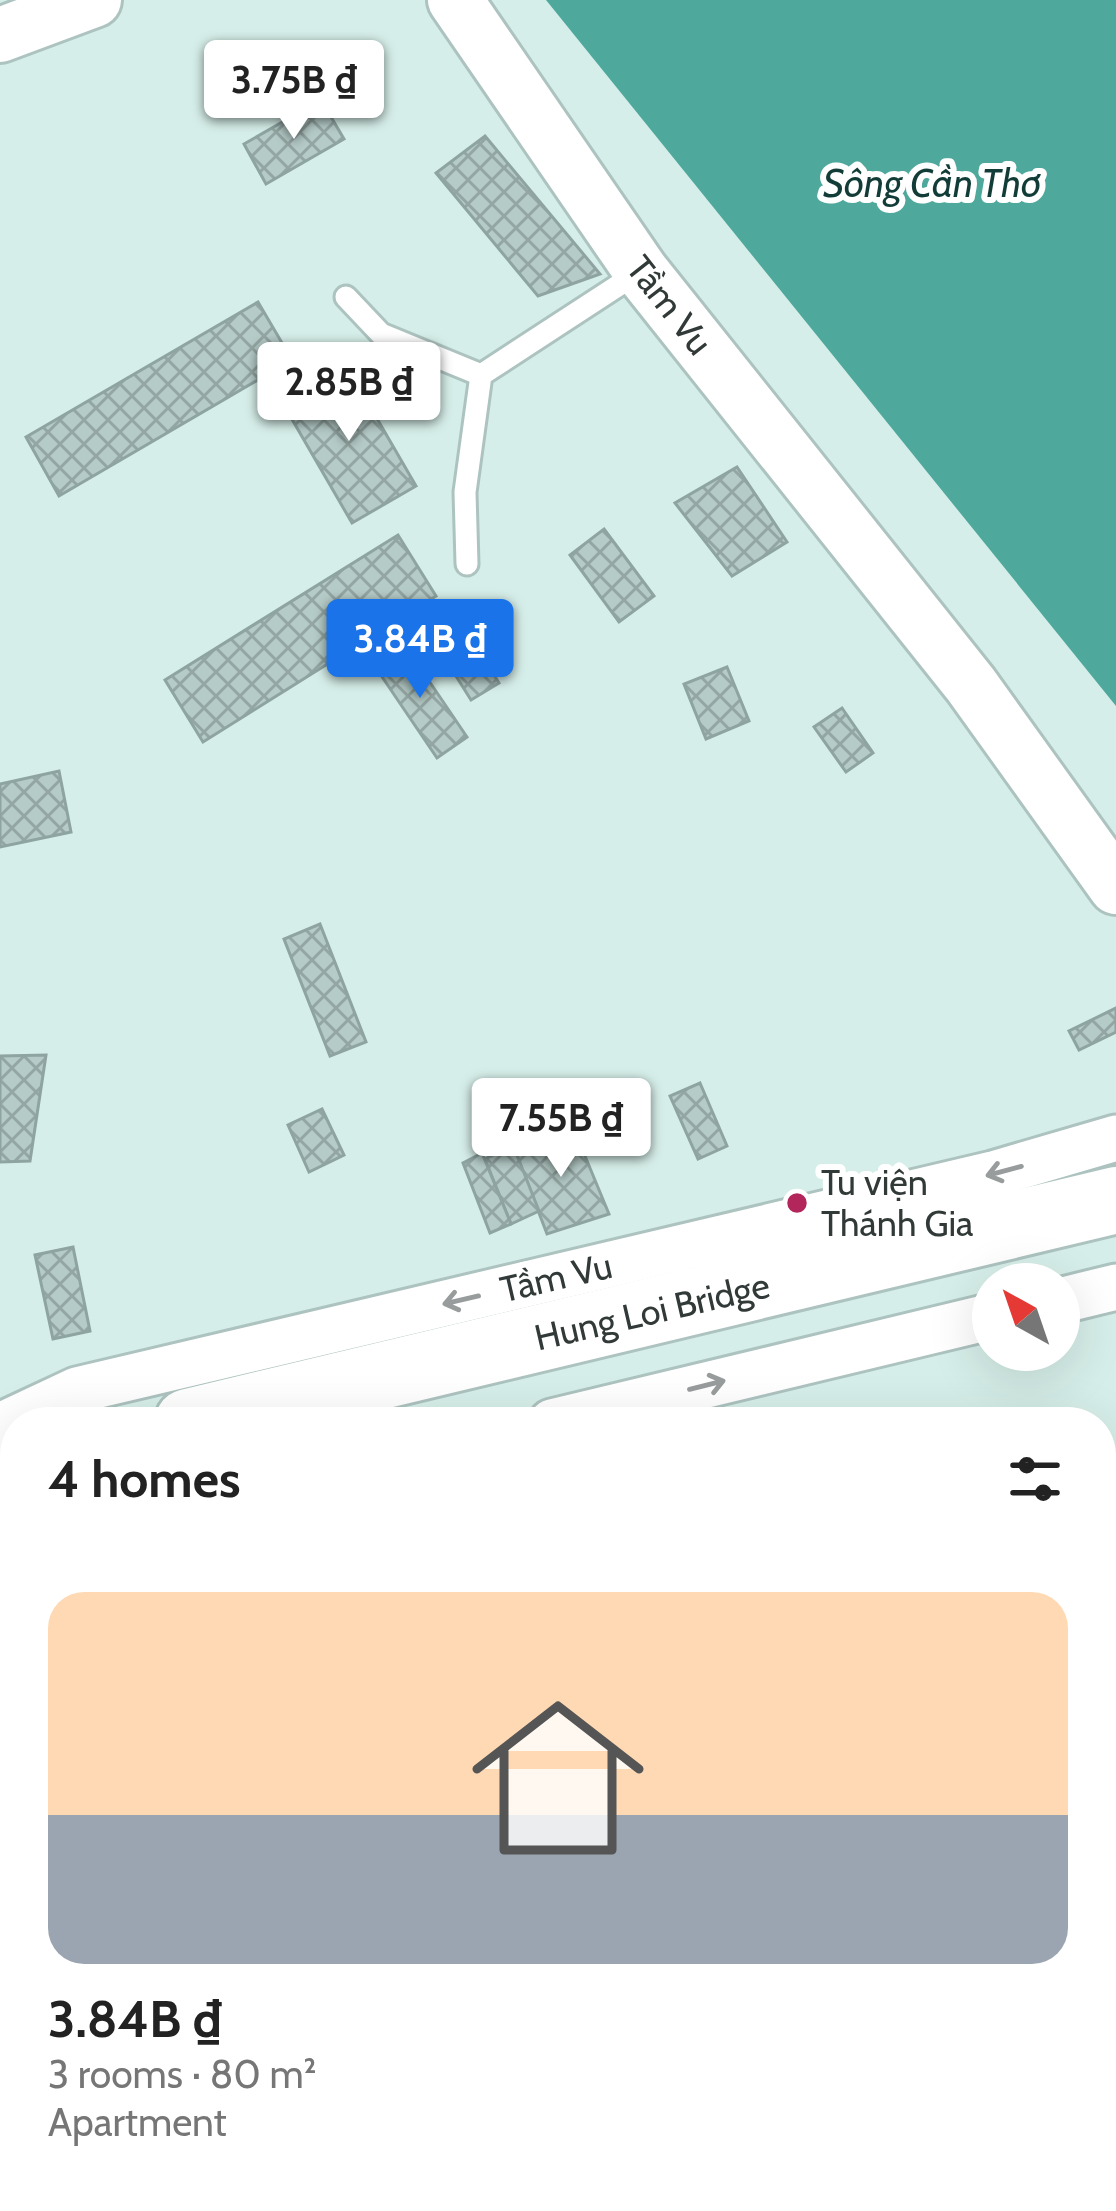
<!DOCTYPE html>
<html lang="en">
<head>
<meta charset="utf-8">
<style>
  body { margin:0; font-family:Cabin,sans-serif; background:#f2f2f2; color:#222; height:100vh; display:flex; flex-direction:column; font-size:45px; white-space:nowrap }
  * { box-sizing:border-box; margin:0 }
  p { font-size:39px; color:#767676 }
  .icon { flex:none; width:66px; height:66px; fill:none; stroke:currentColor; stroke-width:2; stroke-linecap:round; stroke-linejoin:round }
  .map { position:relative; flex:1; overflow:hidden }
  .side { position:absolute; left:0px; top:1407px; width:1116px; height:804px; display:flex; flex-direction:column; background:#fff; border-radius:48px 48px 0 0; box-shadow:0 12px 48px #0002 }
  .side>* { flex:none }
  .needle { width:78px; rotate:320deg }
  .tools { position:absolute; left:972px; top:1263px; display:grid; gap:24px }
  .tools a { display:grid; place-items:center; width:108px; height:108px; border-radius:50%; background:#fff; box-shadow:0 12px 48px #0002; font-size:60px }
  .price { position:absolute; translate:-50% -102px; padding:0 27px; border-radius:12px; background:#fff; color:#222; font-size:39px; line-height:78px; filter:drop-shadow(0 3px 6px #0008) }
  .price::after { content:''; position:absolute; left:50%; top:72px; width:36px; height:27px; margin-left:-18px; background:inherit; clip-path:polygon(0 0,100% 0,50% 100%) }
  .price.active { background:#1a73e8; color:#fff }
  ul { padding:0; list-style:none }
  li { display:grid; align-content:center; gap:24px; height:636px; padding:0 48px }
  li span { display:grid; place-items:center; height:372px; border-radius:36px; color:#555 }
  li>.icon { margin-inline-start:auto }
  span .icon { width:216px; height:216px; fill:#fffc; stroke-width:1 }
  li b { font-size:51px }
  h2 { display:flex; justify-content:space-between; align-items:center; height:144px; padding:0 48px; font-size:51px }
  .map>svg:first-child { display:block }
  .water { fill:#4ea89c }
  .building { fill:url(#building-cross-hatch); stroke:#8ea4a0; stroke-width:3 }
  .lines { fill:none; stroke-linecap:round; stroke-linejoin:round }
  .service-casing { stroke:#adc3bf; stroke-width:27 }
  .minor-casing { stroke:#adc3bf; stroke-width:51 }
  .tertiary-casing { stroke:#adc3bf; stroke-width:60 }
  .trunk-casing { stroke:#adc3bf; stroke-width:72 }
  .service { stroke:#fff; stroke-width:21 }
  .minor { stroke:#fff; stroke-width:45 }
  .tertiary { stroke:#fff; stroke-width:54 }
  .trunk { stroke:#fff; stroke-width:66 }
  .oneway { stroke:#989c9c }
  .poi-dot { fill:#b3265c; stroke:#fff; stroke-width:4.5 }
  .labels { text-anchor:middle; stroke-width:12; stroke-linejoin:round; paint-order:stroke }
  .street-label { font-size:36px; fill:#313a38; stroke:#fff }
  .poi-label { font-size:36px; fill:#313a38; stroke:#fff; text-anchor:start }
  .water-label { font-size:39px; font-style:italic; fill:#123c37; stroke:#fff }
</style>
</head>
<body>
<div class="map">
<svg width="1116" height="2211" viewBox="0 0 1116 2211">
  <defs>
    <pattern id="building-cross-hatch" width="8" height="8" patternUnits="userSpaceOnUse" patternTransform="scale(3)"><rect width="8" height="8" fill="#b5cbc7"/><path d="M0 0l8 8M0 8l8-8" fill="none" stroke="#94a6a3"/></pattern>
  </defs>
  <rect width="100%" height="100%" fill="#d6eee9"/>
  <!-- water -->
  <polygon class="water" points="546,0 1116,0 1116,706"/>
  <!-- building -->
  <g class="building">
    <polygon points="321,100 344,139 266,184 244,144"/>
    <polygon points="485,136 600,274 538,296 436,173"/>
    <polygon points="258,302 292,360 59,496 26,437"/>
    <polygon points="346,365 416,486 352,523 282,402"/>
    <polygon points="737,467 787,542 732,576 675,503"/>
    <polygon points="604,529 654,596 619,622 570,555"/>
    <polygon points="398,535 436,596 203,742 165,680"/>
    <polygon points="452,608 499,683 471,700 424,625"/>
    <polygon points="404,644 467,737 437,758 374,665"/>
    <polygon points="727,667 749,721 706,739 684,684"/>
    <polygon points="842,708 873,753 846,772 814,727"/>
    <polygon points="59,771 71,832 0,847 0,784"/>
    <polygon points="320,924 366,1042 330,1056 284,939"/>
    <polygon points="1116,1008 1116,1032 1079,1050 1069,1031"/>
    <polygon points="46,1055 30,1161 0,1162 0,1056"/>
    <polygon points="700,1083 727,1146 698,1159 670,1096"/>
    <polygon points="322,1109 344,1155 309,1172 288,1125"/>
    <polygon points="573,1127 609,1214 547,1234 513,1145"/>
    <polygon points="513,1145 539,1211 511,1224 485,1159"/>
    <polygon points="482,1153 511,1224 490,1233 463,1163"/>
    <polygon points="73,1247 90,1331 53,1339 35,1255"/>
    <polygon points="1102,1556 1116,1595 1116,1656 1101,1660"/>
    <polygon points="1110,1694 1116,1706 1116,1839 1101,1844 1101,1697"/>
    <polygon points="1116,1907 1116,1945 1105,1911"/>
    <polygon points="47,2196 137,2196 101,2211 53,2211"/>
    <polygon points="453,2196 512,2196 520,2211 462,2211"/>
    <polygon points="526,2196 592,2196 601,2211 535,2211"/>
    <polygon points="610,2196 692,2196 701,2211 620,2211"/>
    <polygon points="725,2196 789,2196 797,2211 733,2211"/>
    <polygon points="918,2196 951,2196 923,2208"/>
    <polygon points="1053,2196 1101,2196 1112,2211 1063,2211"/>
  </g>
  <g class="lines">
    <!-- service casing -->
    <g class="service-casing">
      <g id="service">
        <polyline points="346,297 381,334 481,375"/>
        <polyline points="467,564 465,492 481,375 639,272"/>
        <polyline points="0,1886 15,1879"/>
        <polyline points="856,2196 860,2211"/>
      </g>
    </g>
    <!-- minor casing -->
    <g class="minor-casing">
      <g id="minor">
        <polyline points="1059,1301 1116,1287"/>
        <polyline points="552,1422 993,1316"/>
        <polyline points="0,1426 77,1390 993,1174 1116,1138"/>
        <polyline points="1101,1872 1116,1866"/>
        <polyline points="222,2196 228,2211"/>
      </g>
    </g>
    <!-- tertiary casing -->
    <g class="tertiary-casing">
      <g id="tertiary">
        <polyline points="455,0 641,271 971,685 1116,887"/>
        <polyline points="0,35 94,0"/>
      </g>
    </g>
    <!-- trunk casing -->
    <g class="trunk-casing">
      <g id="trunk">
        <polyline points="188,1422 1116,1200"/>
        <polyline points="0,1445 15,1446"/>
        <polyline points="0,1504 15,1491"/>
      </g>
    </g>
    <!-- service -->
    <use href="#service" class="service"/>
    <!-- minor -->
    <use href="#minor" class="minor"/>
    <!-- tertiary -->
    <use href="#tertiary" class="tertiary"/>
    <!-- trunk -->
    <use href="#trunk" class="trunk"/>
  </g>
  <!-- one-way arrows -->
  <defs><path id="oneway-shaft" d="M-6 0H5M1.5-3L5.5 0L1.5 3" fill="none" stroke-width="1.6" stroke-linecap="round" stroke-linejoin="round" transform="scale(3)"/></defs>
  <g class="oneway">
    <use href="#oneway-shaft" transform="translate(1004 1171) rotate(165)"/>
    <use href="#oneway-shaft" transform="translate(461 1300) rotate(167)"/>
    <use href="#oneway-shaft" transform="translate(707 1385) rotate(-14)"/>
  </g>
  <!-- markers -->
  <circle class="poi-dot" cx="797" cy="1203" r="12"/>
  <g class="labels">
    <!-- street labels -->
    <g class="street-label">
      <text transform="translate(670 305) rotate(52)" y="13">Tầm Vu</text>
      <text transform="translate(556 1277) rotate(-13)" y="13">Tầm Vu</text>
      <text transform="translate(652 1311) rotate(-13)" y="13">Hung Loi Bridge</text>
    </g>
    <!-- poi labels -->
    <g class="poi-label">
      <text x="821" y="1195">Tu viện<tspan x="821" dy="41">Thánh Gia</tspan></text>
    </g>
    <!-- water labels -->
    <g class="water-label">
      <text x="932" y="197">Sông Cần Thơ</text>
    </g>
  </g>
</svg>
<div class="tools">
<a><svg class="needle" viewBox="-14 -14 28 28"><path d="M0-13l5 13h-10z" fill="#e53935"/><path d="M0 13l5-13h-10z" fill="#767676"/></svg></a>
</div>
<b class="price" style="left:294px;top:142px">3.75B ₫</b>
<b class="price" style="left:349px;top:444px">2.85B ₫</b>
<b class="price active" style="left:420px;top:701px">3.84B ₫</b>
<b class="price" style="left:561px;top:1180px">7.55B ₫</b>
<section class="side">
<h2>4 homes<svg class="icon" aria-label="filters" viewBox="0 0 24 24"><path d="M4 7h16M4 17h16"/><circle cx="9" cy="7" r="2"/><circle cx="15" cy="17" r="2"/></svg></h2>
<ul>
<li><span style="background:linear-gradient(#ffd9b3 60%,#9aa5b1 0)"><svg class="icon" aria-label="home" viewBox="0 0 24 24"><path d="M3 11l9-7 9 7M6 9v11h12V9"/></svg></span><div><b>3.84B ₫</b><p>3 rooms · 80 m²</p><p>Apartment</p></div></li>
</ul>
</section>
</div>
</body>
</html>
